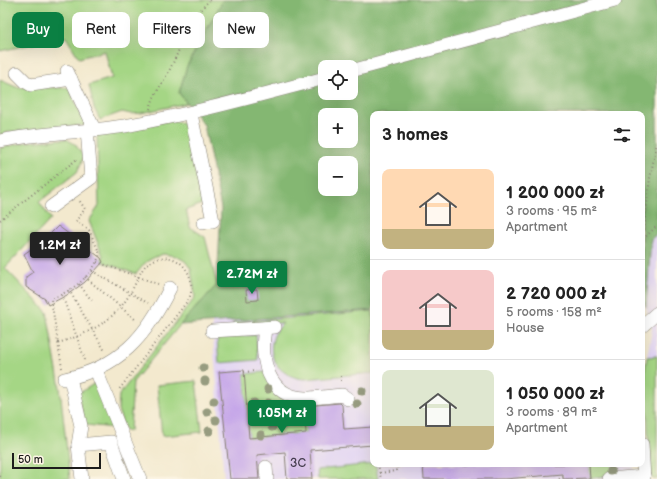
<!DOCTYPE html>
<html lang="en">
<head>
<meta charset="utf-8">
<style>
  body { margin:0; font-family:"Balsamiq Sans",sans-serif; background:#f6f6f6; color:#222; height:100vh; display:flex; flex-direction:column; font-size:15px; white-space:nowrap }
  * { box-sizing:border-box; margin:0 }
  p { font-size:13px; color:#767676 }
  .icon { flex:none; width:22px; height:22px; fill:none; stroke:currentColor; stroke-width:2; stroke-linecap:round; stroke-linejoin:round }
  .map { position:relative; flex:1; overflow:hidden }
  .sheet { position:absolute; left:370px; top:111px; width:275px; height:356px; display:flex; flex-direction:column; background:#fff; border-radius:8px; box-shadow:0 4px 16px #0002 }
  .sheet>* { flex:none }
  .top-card { position:absolute; left:12px; top:12px; width:298px; height:36px; display:flex; gap:8px }
  .controls { position:absolute; left:318px; top:60px; display:grid; gap:8px }
  .controls a { display:grid; place-items:center; width:40px; height:40px; border-radius:8px; background:#fff; box-shadow:0 4px 16px #0002; font-size:20px }
  .scale { position:absolute; left:12px; bottom:10px; width:89px; box-sizing:border-box; padding-left:4px; border:2px solid #1c1c1c; border-top:0; font-size:11px; line-height:14px; white-space:nowrap; color:#1c1c1c; -webkit-text-stroke:3px #fcf5e5; paint-order:stroke }
  .price { position:absolute; translate:-50% -34px; padding:0 9px; border-radius:4px; background:#0b8043; color:#fff; font-size:13px; line-height:26px; filter:drop-shadow(0 1px 2px #0008) }
  .price::after { content:''; position:absolute; left:50%; top:24px; width:12px; height:9px; margin-left:-6px; background:inherit; clip-path:polygon(0 0,100% 0,50% 100%) }
  .price.on { background:#222; color:#fff }
  ul { padding:0; list-style:none }
  li { display:flex; align-items:center; gap:12px; height:100px; padding:0 12px }
  li+li { border-top:1px solid #e0e0e0 }
  li span { display:grid; place-items:center; flex:none; width:112px; height:80px; border-radius:8px; color:#555 }
  li>.icon { margin-inline-start:auto }
  span .icon { width:48px; height:48px; fill:#fffc; stroke-width:1 }
  li b { font-size:17px }
  h2 { display:flex; justify-content:space-between; align-items:center; height:48px; padding:0 12px; font-size:17px }
  .tag { padding:0 14px; border-radius:8px; background:#fff; box-shadow:0 4px 16px #0002; font-size:14px; line-height:36px }
  .tag.on { background:#0b8043; color:#fff }
  .map>svg:first-child { display:block }
  .built { fill:#e1d4f4 }
  .green { fill:#a5d685; stroke:#607950 }
  .forest { fill:#84b772; stroke:#506a47; fill-rule:evenodd }
  .building { fill:#c4a5e9 }
  .lines { fill:none; stroke-linecap:round; stroke-linejoin:round }
  .minor-casing { stroke:#888275; stroke-width:14 }
  .path { stroke:#888275; stroke-width:2; stroke-dasharray:1 3; stroke-linecap:butt }
  .minor { stroke:#fff; stroke-width:13 }
  .tree { fill:#979c80 }
  .labels { text-anchor:middle; stroke-width:3; stroke-linejoin:round; paint-order:stroke }
  .number-label { font-size:12px; fill:#463e4f }
</style>
</head>
<body>
<div class="map">
<svg width="657" height="479" viewBox="0 0 657 479">
  <rect width="100%" height="100%" fill="#fcf5e5"/>
  <filter id="ink" filterUnits="userSpaceOnUse"><feTurbulence type="fractalNoise" baseFrequency=".025" numOctaves="2"/><feDisplacementMap in="SourceGraphic" scale="8" xChannelSelector="R" yChannelSelector="G"/><feConvolveMatrix kernelMatrix="1 2 1 2 8 2 1 2 1" color-interpolation-filters="sRGB"/></filter>
  <filter id="wash" filterUnits="userSpaceOnUse"><feTurbulence type="fractalNoise" baseFrequency=".012" numOctaves="4" result="noise"/><feDisplacementMap in="SourceGraphic" scale="16" xChannelSelector="R" yChannelSelector="G"/><feGaussianBlur stdDeviation="0.9" result="paint"/><feColorMatrix in="noise" values="0 0 0 0 0 0 0 0 0 0 0 0 0 0 0 0 0 1.4 0 .05"/><feComposite in="paint" operator="in"/></filter>
  <g filter="url(#wash)">
    <rect width="100%" height="100%" fill="#f3e9ce"/>
    <!-- built -->
    <g class="built">
      <polygon points="657,234 657,479 653,479 647,357 652,329 646,307 651,239"/>
      <polygon points="373,310 373,464 633,464 635,479 224,479 212,323"/>
    </g>
    <!-- green -->
    <g class="green">
      <polygon points="0,0 223,0 187,66 179,93 187,103 141,113 131,114 122,112 100,120 94,108 89,85 112,78 105,51 79,58 66,37 0,51"/>
      <polygon points="0,80 16,87 69,88 86,125 9,132 0,135"/>
      <polygon points="172,120 185,124 191,133 205,203 186,210 190,227 205,237 217,285 180,325 133,382 130,431 125,430 118,410 119,395 194,299 195,295 191,269 185,261 176,256 163,254 153,258 146,262 136,274 103,262 101,258 103,256 89,221 99,206 97,134"/>
      <polygon points="66,139 75,144 84,157 77,172 39,202 51,219 5,268 47,312 60,388 70,479 0,479 0,148 27,142"/>
      <path d="M373 311V373L305 379C284 378 266 361 273 339 274 333 279 328 283 323L234 327 233 323Z"/>
      <polygon points="256,335 258,360 219,363 217,338"/>
      <polygon points="657,356 657,479 653,479 650,475 645,370 647,357"/>
      <polygon points="264,372 304,403 306,433 249,438 244,374"/>
      <polygon points="196,381 202,432 162,436 157,385"/>
      <polygon points="95,383 115,428 86,425 77,393 83,391"/>
      <polygon points="372,464 376,466 378,479 318,479 317,470"/>
      <polygon points="589,464 612,464 613,475 590,478"/>
    </g>
    <!-- forest -->
    <path class="forest" d="M223 0H657V234L651 239 646 307 642 299V114H373V310L180 325 217 285 221 208 204 125 179 93 187 66ZM325 67H351V93H325ZM325 115H351V141H325ZM325 163H351V189H325Z"/>
    <g id="blocks">
      <!-- building -->
      <g class="building">
        <polygon points="58,226 101,258 103,262 85,282 67,295 48,305 45,299 26,287 26,277 33,272 24,254 44,240"/>
        <polygon points="257,289 258,300 247,301 246,290"/>
        <polygon points="244,370 249,438 306,433 304,406 340,403 342,405 344,429 373,427 373,445 310,450 312,479 287,479 285,452 257,455 259,479 230,479 219,372"/>
        <polygon points="423,464 450,464 450,465 589,464 590,478 563,479 563,474 505,479 424,479"/>
      </g>
    </g>
  </g>
  <g filter="url(#ink)">
    <use href="#blocks" fill-opacity="0" stroke="#888275" stroke-width="1"/>
    <g class="lines">
      <!-- minor casing -->
      <g class="minor-casing">
        <g id="minor">
          <polyline points="67,71 94,129"/>
          <polyline points="351,71 615,0"/>
          <polyline points="17,73 26,82 31,85 71,79"/>
          <polyline points="191,114 213,221 203,223"/>
          <path d="M0 141C43 132 87 133 130 125 196 113 260 95 325 78"/>
          <polyline points="51,207 91,178 87,130"/>
          <polyline points="642,326 657,313"/>
          <path d="M265 328C260 358 267 397 305 398 317 398 330 396 342 395L348 399"/>
          <polyline points="212,331 275,327"/>
          <polyline points="96,370 140,479"/>
          <polyline points="70,378 81,426 78,445"/>
          <path d="M64 379C119 368 146 337 170 288"/>
          <polyline points="642,444 644,479"/>
          <polyline points="266,467 267,479"/>
          <polyline points="82,479 78,445 111,442 124,479"/>
          <polyline points="609,479 644,476"/>
        </g>
      </g>
      <!-- path -->
      <g class="path">
        <path d="M150 109C154 93 164 82 171 67 183 43 189 19 210 0"/>
        <polyline points="0,220 77,159"/>
        <polyline points="643,239 657,226"/>
        <polyline points="642,246 650,178 657,143"/>
        <polyline points="97,262 158,284"/>
        <polyline points="92,271 148,303"/>
        <polyline points="85,277 136,320"/>
        <polyline points="79,284 92,301"/>
        <polyline points="69,290 105,351"/>
        <polyline points="62,295 85,360"/>
        <path d="M58 343C88 334 115 321 131 292 137 282 140 268 150 262 176 246 199 275 189 299L118 391"/>
        <path d="M62 368 51 299C72 291 92 277 100 254L89 230 76 221 85 209 79 200"/>
        <polyline points="244,372 256,371"/>
        <polyline points="341,376 341,383"/>
        <polyline points="378,464 381,479"/>
        <polyline points="392,464 400,464"/>
        <polyline points="380,473 395,471 398,469 397,465"/>
        <polyline points="0,476 2,479"/>
        <polyline points="559,479 563,477"/>
      </g>
      <!-- minor -->
      <use href="#minor" class="minor"/>
    </g>
    <!-- trees -->
    <g class="tree">
      <circle cx="203" cy="368" r="4.5"/>
      <circle cx="205" cy="381" r="4.5"/>
      <circle cx="268" cy="389" r="4.5"/>
      <circle cx="362" cy="391" r="4.5"/>
      <circle cx="214" cy="401" r="4.5"/>
      <circle cx="254" cy="403" r="4.5"/>
      <circle cx="268" cy="403" r="4.5"/>
      <circle cx="357" cy="404" r="4.5"/>
      <circle cx="207" cy="412" r="4.5"/>
      <circle cx="281" cy="412" r="4.5"/>
      <circle cx="272" cy="414" r="4.5"/>
      <circle cx="290" cy="416" r="4.5"/>
      <circle cx="216" cy="420" r="4.5"/>
      <circle cx="301" cy="423" r="4.5"/>
      <circle cx="284" cy="424" r="4.5"/>
      <circle cx="272" cy="427" r="4.5"/>
      <circle cx="209" cy="431" r="4.5"/>
      <circle cx="261" cy="435" r="4.5"/>
      <circle cx="611" cy="471" r="4.5"/>
    </g>
  </g>
  <g class="labels">
    <!-- number labels -->
    <g class="number-label">
      <text x="298" y="467">3C</text>
    </g>
  </g>
</svg>
<div class="controls">
<a><svg class="icon" aria-label="locate" viewBox="0 0 24 24"><circle cx="12" cy="12" r="6"/><path d="M12 2v4M12 18v4M2 12h4M18 12h4"/></svg></a>
<a>+</a>
<a>−</a>
</div>
<div class="scale">50 m</div>
<b class="price on" style="left:60px;top:266px">1.2M zł</b>
<b class="price" style="left:252px;top:295px">2.72M zł</b>
<b class="price" style="left:282px;top:434px">1.05M zł</b>
<div class="top-card">
<a class="tag on">Buy</a>
<a class="tag">Rent</a>
<a class="tag">Filters</a>
<a class="tag">New</a>
</div>
<section class="sheet">
<h2>3 homes<svg class="icon" aria-label="filters" viewBox="0 0 24 24"><path d="M4 7h16M4 17h16"/><circle cx="9" cy="7" r="2"/><circle cx="15" cy="17" r="2"/></svg></h2>
<ul>
<li><span style="background:linear-gradient(#ffd9b3 75%,#c2b280 0)"><svg class="icon" aria-label="home" viewBox="0 0 24 24"><path d="M3 11l9-7 9 7M6 9v11h12V9"/></svg></span><div><b>1 200 000 zł</b><p>3 rooms · 95 m²</p><p>Apartment</p></div></li>
<li><span style="background:linear-gradient(#f6c9c9 75%,#c2b280 0)"><svg class="icon" aria-label="home" viewBox="0 0 24 24"><path d="M3 11l9-7 9 7M6 9v11h12V9"/></svg></span><div><b>2 720 000 zł</b><p>5 rooms · 158 m²</p><p>House</p></div></li>
<li><span style="background:linear-gradient(#dfe7d0 70%,#c2b280 0)"><svg class="icon" aria-label="home" viewBox="0 0 24 24"><path d="M3 11l9-7 9 7M6 9v11h12V9"/></svg></span><div><b>1 050 000 zł</b><p>3 rooms · 89 m²</p><p>Apartment</p></div></li>
</ul>
</section>
</div>
</body>
</html>
